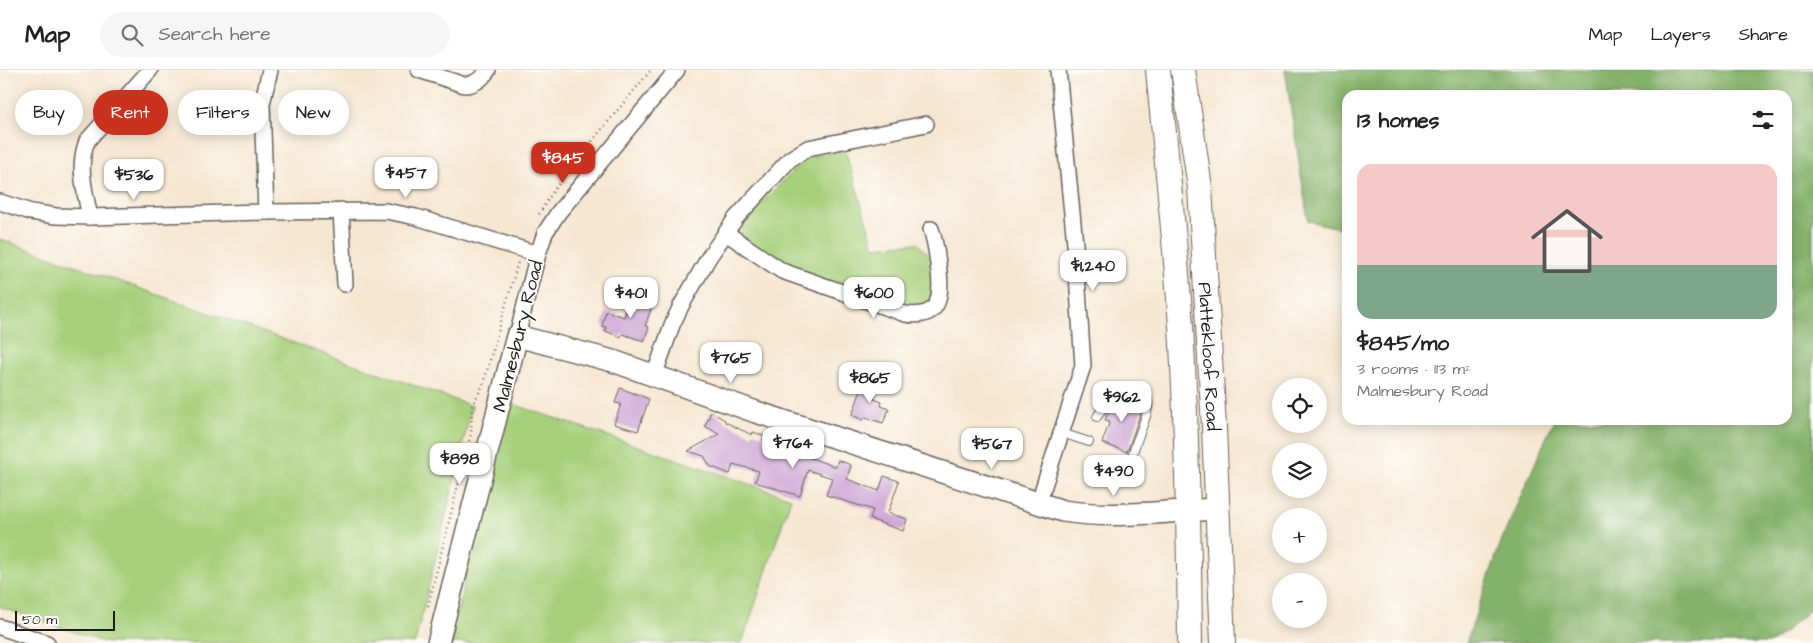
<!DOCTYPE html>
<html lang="en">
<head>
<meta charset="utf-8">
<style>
  body { margin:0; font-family:"Architects Daughter",sans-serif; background:#f6f6f6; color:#222; height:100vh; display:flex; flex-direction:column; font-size:19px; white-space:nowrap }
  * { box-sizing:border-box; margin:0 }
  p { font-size:16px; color:#767676 }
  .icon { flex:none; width:28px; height:28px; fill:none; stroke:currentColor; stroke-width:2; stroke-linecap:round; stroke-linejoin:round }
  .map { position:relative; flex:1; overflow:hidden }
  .details { position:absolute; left:1342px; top:20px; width:450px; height:335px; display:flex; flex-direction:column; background:#fff; border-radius:15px; box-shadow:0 2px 12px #0003 }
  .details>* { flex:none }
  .banner { position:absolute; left:15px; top:20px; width:475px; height:45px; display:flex; gap:10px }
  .buttons { position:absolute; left:1272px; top:308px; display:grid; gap:10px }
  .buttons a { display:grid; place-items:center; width:55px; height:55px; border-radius:50%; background:#fff; box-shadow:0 2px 12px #0003; font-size:25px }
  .scale { position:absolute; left:15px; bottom:12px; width:100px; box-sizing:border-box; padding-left:5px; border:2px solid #1c1c1c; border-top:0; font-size:14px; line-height:18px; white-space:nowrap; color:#1c1c1c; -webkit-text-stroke:4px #fdfcf7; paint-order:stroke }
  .price { position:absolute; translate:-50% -42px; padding:0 11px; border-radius:10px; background:#fff; color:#222; font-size:16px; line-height:32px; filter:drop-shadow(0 1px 2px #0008) }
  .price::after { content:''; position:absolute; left:50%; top:30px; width:15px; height:11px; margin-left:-8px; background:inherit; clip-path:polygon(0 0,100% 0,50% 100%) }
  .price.current { background:#c8321e; color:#fff }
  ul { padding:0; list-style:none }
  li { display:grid; align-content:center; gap:10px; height:265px; padding:0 15px }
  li+li { border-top:1px solid #e0e0e0 }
  li span { display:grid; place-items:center; height:155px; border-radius:15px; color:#555 }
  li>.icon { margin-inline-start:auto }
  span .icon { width:90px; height:90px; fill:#fffc; stroke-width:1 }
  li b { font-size:21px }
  h2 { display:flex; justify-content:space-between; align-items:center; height:60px; padding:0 15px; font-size:21px }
  .chip { padding:0 18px; border-radius:22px; background:#fff; box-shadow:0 2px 12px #0003; font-size:18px; line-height:45px }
  .chip.current { background:#c8321e; color:#fff }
  header { display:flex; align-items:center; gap:30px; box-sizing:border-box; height:70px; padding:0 25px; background:#fff; border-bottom:1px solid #e0e0e0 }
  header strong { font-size:24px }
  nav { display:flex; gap:28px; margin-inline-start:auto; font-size:18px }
  .search { width:350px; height:45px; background:#f6f6f6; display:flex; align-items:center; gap:12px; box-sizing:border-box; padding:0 18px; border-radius:28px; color:#767676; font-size:19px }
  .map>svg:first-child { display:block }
  .green { fill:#a7d07b; stroke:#62764c }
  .forest { fill:#85b26b; stroke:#506744 }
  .building { fill:#cca3d4 }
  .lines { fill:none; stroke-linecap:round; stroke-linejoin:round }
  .lane-casing { stroke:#68635c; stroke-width:10 }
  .street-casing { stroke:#68635c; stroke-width:18 }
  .secondary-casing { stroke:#68635c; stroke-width:24 }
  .primary-casing { stroke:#68635c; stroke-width:26 }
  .path { stroke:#68635c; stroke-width:2.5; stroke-dasharray:1 4; stroke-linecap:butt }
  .lane { stroke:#fff; stroke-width:8 }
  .street { stroke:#fff; stroke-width:15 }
  .secondary { stroke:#fff; stroke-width:21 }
  .primary { stroke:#fff; stroke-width:24 }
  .labels { text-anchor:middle; stroke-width:4; stroke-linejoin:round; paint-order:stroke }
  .street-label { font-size:19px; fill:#1c1c1c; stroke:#fdfcf7 }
</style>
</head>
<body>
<header>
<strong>Map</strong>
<div class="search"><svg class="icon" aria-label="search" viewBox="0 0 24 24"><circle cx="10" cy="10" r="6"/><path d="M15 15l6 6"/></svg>Search here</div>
<nav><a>Map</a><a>Layers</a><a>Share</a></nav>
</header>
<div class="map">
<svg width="1813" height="573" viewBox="0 0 1813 573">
  <rect width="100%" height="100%" fill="#fdfcf7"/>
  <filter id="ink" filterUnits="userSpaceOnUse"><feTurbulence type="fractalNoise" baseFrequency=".02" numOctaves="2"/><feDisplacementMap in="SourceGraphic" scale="10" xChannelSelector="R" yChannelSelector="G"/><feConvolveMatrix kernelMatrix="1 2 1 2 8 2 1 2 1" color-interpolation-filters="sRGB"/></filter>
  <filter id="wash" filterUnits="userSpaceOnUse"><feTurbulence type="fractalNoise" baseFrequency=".0096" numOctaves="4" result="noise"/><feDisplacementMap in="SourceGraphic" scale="20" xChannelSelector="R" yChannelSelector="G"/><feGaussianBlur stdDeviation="1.12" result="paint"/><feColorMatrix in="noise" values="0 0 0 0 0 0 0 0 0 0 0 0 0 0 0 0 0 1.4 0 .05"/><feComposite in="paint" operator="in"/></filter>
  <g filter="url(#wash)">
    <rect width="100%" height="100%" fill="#f6e7d2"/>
    <!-- green -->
    <g class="green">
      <polygon points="845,80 874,177 917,173 930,186 935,225 928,235 914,241 787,198 742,167 740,154 807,87"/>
      <polygon points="0,169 472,336 415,573 107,573 0,537"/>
      <polygon points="504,331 791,428 742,573 444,573 451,547 457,543 473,476"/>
    </g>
    <!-- forest -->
    <polygon class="forest" points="1285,0 1813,0 1813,537 1772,573 1466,573 1502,469 1554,350 1788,350 1788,25 1348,25 1347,160 1308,151"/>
    <g id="blocks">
      <!-- building -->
      <g class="building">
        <polygon points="633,222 654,230 645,256 649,257 644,271 622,264 621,267 605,261 606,257 602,256 606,241 624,247"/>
        <polygon points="865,309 879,314 874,329 882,332 881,336 889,339 883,353 865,347 863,350 852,345"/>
        <polygon points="620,318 649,329 638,361 614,354 621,334 615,333"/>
        <polygon points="1121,324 1132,327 1131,330 1139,334 1137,337 1142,339 1127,382 1102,373 1110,351 1105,350 1112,333 1115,329 1119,330"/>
        <polygon points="711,342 725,350 725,352 752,365 753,362 764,366 763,370 789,379 791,376 809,383 808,387 836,397 838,390 851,395 847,409 879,421 884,406 899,411 888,443 907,449 903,461 870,449 873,440 826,425 832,408 808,400 800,426 755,412 759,401 733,394 730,404 710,396 704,386 688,381 719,364 705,356"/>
      </g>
    </g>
  </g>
  <g filter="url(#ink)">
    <use href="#blocks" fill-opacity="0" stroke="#68635c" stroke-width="1"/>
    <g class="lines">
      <!-- lane casing -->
      <g class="lane-casing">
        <g id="lane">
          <path d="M1097 347C1104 337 1108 324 1117 318 1126 317 1145 322 1148 331 1151 340 1136 370 1134 380 1132 385 1132 391 1131 396"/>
          <polyline points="1062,363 1089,372"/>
        </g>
      </g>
      <!-- street casing -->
      <g class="street-casing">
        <g id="street">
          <path d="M419 0 464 15C475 15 482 9 488 0"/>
          <polyline points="0,132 31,142 56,146 90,147 266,142 386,141 416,147 538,184"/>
          <polyline points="341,140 345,214"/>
          <polyline points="266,142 262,34 270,0"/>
          <path d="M90 147C85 122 77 96 87 71L150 0"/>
          <path d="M726 163 782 201 905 244C939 249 942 229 939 201 937 186 936 173 931 159"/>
          <polyline points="517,266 538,184 545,163 558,143 677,0"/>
          <polyline points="654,306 672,255 681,236 709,187 736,148 790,89 808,78 926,54"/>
          <polyline points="1038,434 1083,296 1075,174 1058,0"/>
          <polyline points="0,557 47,573"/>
        </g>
      </g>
      <!-- secondary casing -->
      <g class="secondary-casing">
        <path id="secondary" d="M438 573 517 266 613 291 756 342 1063 441C1115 449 1166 441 1218 439"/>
      </g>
      <!-- primary casing -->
      <g class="primary-casing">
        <g id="primary">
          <path d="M1158 0C1166 85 1175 170 1181 256 1187 362 1189 467 1190 573"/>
          <path id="s1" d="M1183 0 1200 118 1214 357 1223 573"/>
        </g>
      </g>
      <!-- path -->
      <g class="path">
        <polyline points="539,144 554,120 579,87 651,0"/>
        <polyline points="428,536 471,363 472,336 483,315 518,192"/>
      </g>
      <!-- lane -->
      <use href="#lane" class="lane"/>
      <!-- street -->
      <use href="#street" class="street"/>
      <!-- secondary -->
      <use href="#secondary" class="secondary"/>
      <!-- primary -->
      <use href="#primary" class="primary"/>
    </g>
  </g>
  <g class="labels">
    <!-- street labels -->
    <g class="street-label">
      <text transform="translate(517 266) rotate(-76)" y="7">Malmesbury Road</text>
      <text dy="7" stroke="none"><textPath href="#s1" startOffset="288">Plattekloof Road</textPath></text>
    </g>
  </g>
</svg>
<div class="buttons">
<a><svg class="icon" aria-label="locate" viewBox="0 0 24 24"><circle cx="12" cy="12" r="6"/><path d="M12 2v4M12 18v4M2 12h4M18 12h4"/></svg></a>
<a><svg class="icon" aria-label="layers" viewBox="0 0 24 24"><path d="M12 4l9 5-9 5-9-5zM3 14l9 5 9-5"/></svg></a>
<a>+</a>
<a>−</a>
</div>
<div class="scale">50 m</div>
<b class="price current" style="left:563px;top:114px">$845</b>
<b class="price" style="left:406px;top:129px">$457</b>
<b class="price" style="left:134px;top:131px">$536</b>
<b class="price" style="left:1093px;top:222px">$1,240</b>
<b class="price" style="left:631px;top:249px">$401</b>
<b class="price" style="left:874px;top:249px">$600</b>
<b class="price" style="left:731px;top:314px">$765</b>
<b class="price" style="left:870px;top:334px">$865</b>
<b class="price" style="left:1122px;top:353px">$962</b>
<b class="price" style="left:793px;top:399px">$764</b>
<b class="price" style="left:992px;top:400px">$567</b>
<b class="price" style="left:460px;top:415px">$898</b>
<b class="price" style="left:1114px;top:427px">$490</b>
<div class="banner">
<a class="chip">Buy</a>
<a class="chip current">Rent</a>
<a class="chip">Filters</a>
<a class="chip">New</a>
</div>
<section class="details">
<h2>13 homes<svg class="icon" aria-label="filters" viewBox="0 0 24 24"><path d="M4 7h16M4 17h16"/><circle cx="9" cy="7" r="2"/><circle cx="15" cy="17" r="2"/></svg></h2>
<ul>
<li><span style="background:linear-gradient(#f6c9c9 65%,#7fa58c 0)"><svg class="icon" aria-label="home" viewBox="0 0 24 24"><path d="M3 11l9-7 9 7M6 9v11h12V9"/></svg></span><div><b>$845/mo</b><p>3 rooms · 113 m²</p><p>Malmesbury Road</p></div></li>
</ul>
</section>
</div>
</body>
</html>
